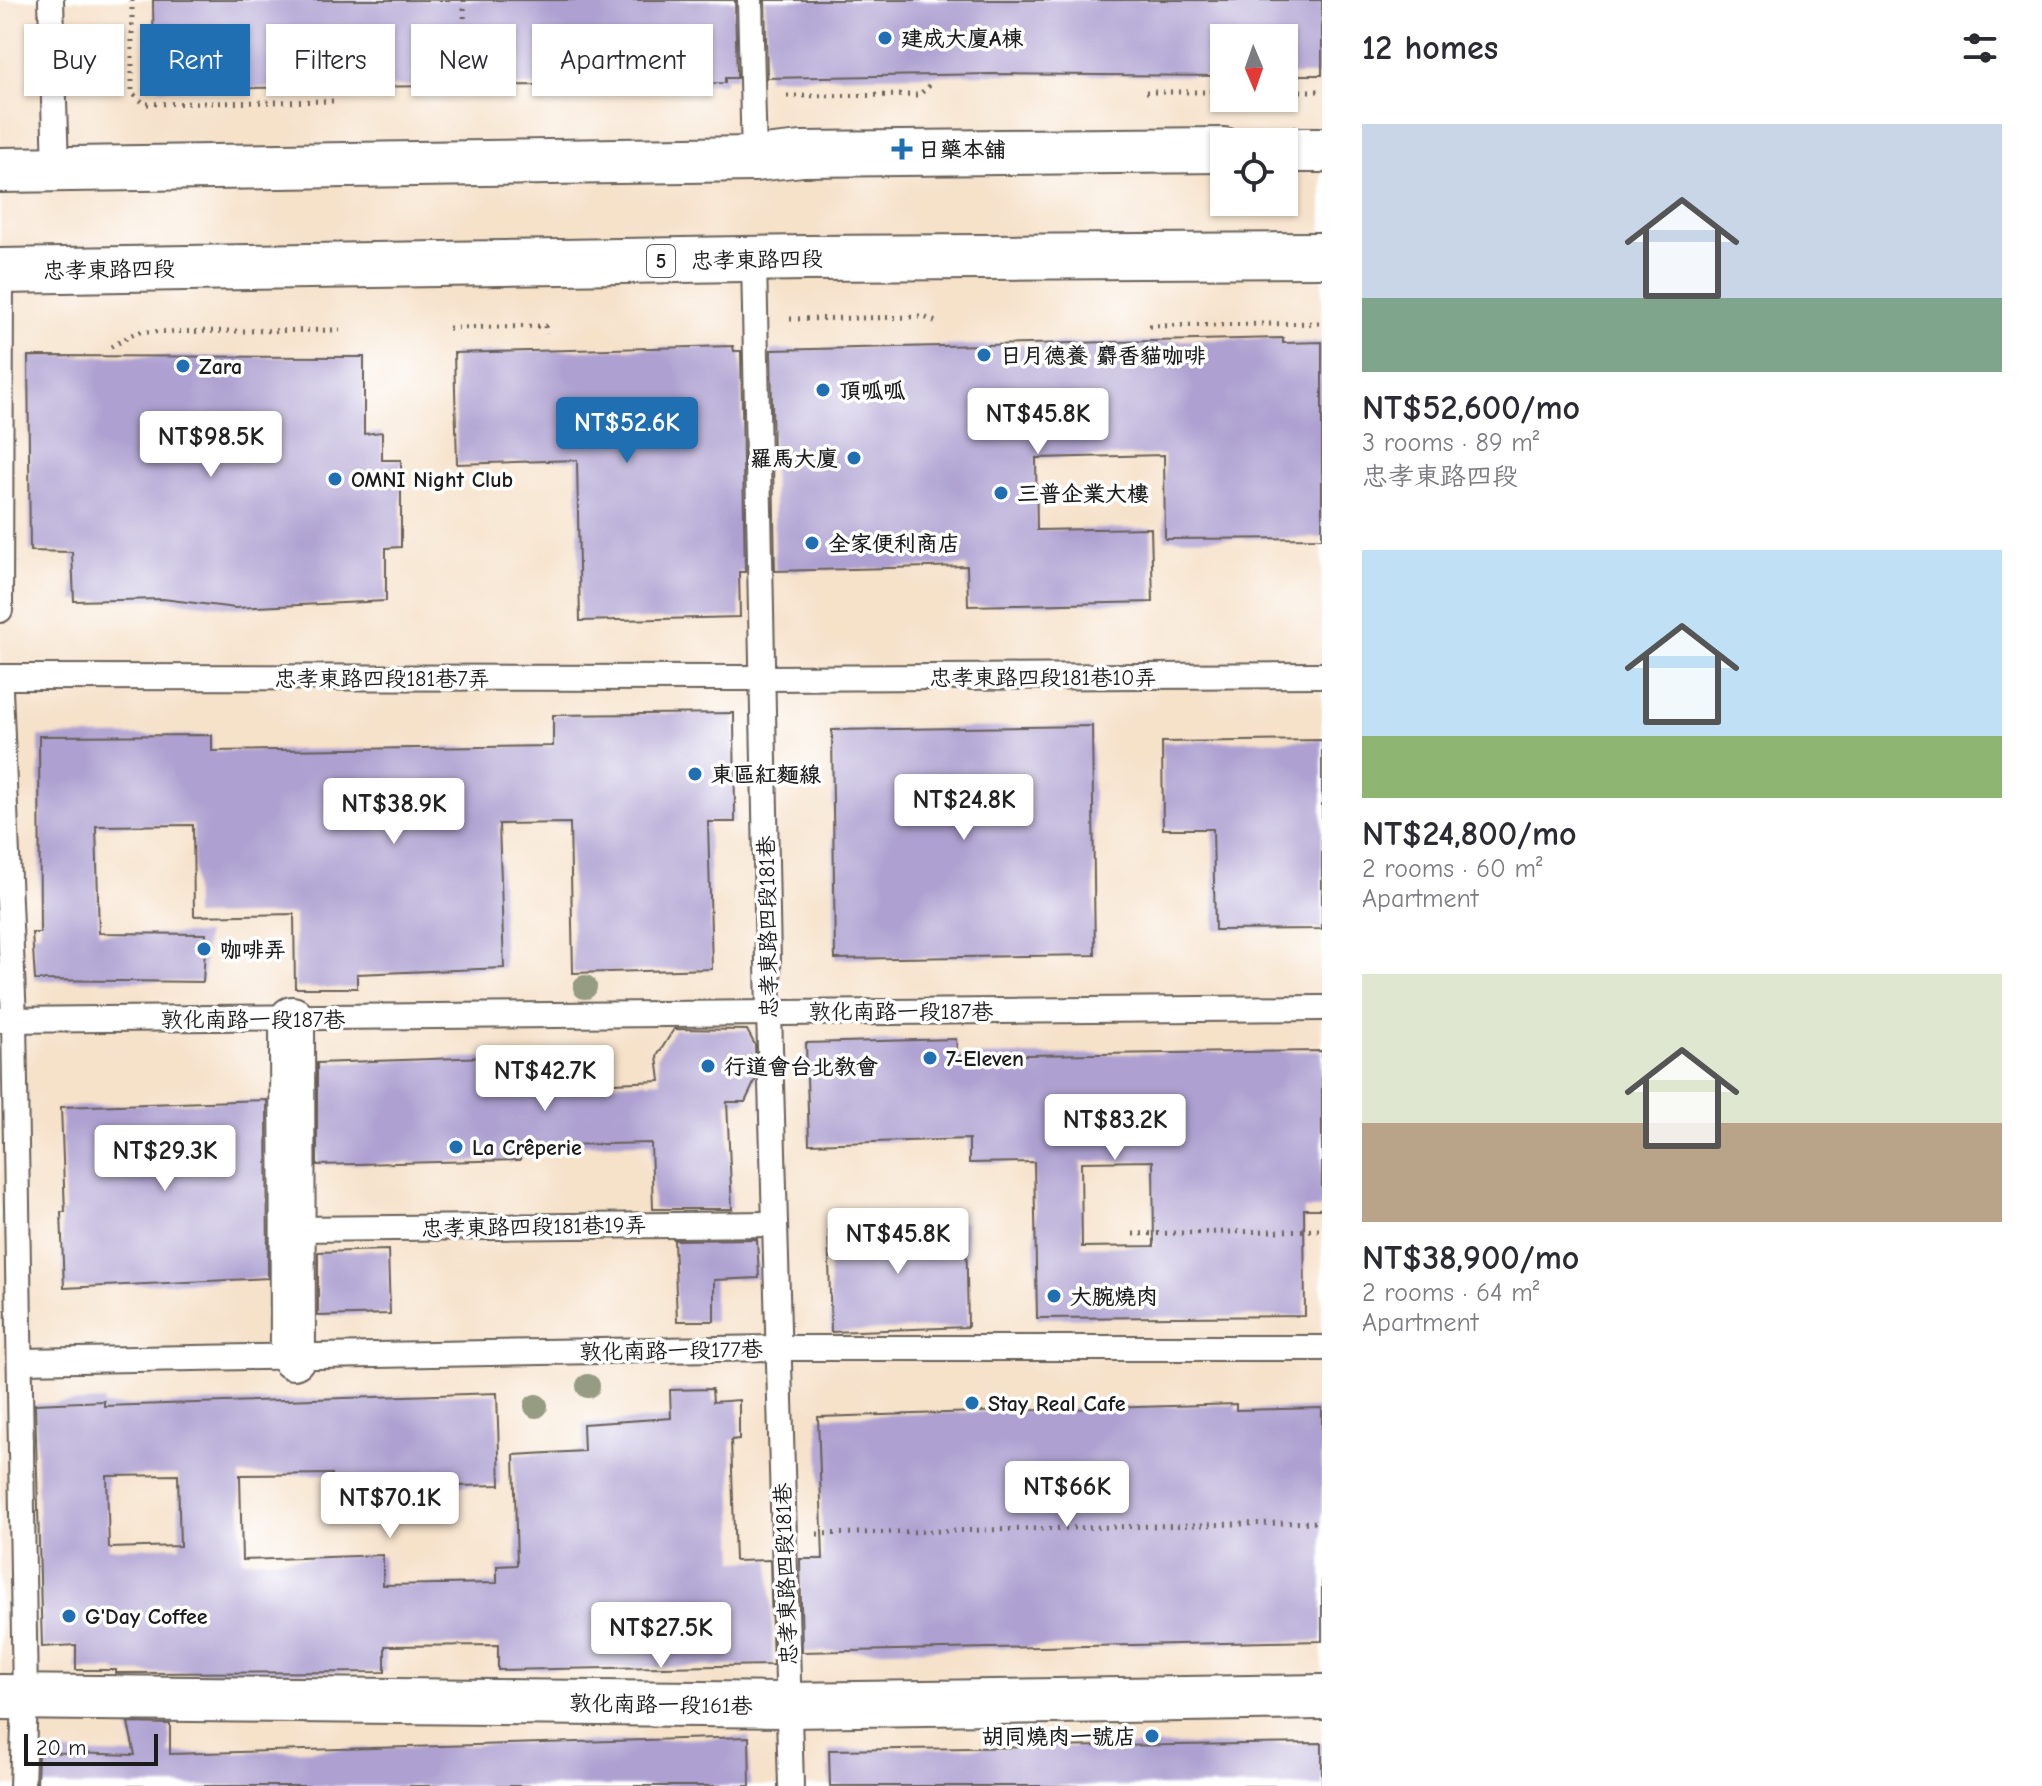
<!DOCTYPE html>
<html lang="en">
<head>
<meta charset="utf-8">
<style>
  body { margin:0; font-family:"Comic Neue","LXGW WenKai TC",sans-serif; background:#f2f2f3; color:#2b2b33; height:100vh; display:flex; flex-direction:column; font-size:30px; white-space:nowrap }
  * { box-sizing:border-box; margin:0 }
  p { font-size:26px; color:#7c7c81 }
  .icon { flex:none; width:44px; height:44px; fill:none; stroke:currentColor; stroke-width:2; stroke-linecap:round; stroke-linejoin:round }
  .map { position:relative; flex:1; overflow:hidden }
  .sheet { display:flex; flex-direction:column; background:#fff; width:720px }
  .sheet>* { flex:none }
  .top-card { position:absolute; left:24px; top:24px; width:760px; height:72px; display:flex; gap:16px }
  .needle { width:52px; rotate:178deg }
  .tools { position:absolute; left:1210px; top:24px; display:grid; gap:16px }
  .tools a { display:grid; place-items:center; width:88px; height:88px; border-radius:0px; background:#fff; box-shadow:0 2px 6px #0004; font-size:40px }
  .scale { position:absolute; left:24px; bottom:20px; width:134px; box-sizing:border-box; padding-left:8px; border:4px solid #1c1c1c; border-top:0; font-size:22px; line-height:28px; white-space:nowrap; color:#1c1c1c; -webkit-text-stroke:6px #fff; paint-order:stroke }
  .price { position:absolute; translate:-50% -68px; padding:0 18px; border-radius:8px; background:#fff; color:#222; font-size:26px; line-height:52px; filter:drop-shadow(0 2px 4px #0008) }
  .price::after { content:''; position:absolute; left:50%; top:48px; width:24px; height:18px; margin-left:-12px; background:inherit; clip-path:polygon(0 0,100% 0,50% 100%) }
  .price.active { background:#1f6fb2; color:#fff }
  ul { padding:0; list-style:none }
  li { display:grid; align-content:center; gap:16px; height:424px; padding:0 40px }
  li span { display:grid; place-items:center; height:248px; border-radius:0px; color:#555 }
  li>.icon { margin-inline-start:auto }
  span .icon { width:144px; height:144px; fill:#fffc; stroke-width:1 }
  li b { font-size:34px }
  h2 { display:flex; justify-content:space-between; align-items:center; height:96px; padding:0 40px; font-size:34px }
  .tag { padding:0 28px; border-radius:0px; background:#fff; box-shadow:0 2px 6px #0004; font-size:28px; line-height:72px }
  .tag.active { background:#1f6fb2; color:#fff }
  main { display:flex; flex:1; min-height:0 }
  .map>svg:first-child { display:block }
  .building { fill:#aea1d1; fill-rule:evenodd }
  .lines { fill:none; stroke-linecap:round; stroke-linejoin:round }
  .lane-casing { stroke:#686159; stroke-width:28 }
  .street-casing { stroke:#686159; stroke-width:48 }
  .primary-casing { stroke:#686159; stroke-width:48 }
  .path { stroke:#686159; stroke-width:5; stroke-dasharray:2 6; stroke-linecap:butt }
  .lane { stroke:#fff; stroke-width:24 }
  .street { stroke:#fff; stroke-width:44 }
  .primary { stroke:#fff; stroke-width:44 }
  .tree { fill:#969c82 }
  .poi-dot { fill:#1f6fb2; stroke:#fff; stroke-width:3 }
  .labels { text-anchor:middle; stroke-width:7; stroke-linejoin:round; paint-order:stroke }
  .shield { fill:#fff; stroke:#606060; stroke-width:2 }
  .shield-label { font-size:20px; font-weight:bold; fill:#1c1c1c }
  .poi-label { font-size:22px; font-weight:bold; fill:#1c1c1c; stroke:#fff; text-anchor:start }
  .street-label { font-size:22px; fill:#1c1c1c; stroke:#fff }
</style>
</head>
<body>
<main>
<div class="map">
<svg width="1322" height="1786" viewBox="0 0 1322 1786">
  <rect width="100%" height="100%" fill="#fff"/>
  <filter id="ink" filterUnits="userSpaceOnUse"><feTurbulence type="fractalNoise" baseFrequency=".0125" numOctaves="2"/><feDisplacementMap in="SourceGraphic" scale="16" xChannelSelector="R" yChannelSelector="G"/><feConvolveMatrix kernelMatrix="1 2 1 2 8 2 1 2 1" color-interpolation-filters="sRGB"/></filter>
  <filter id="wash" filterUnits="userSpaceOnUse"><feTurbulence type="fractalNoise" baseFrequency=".006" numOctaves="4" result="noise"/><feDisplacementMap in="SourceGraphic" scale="32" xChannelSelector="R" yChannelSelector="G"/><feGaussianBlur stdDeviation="1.8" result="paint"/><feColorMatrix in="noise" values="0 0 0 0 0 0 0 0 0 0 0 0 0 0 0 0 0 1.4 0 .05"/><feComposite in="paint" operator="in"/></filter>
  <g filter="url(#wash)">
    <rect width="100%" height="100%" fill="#f6e1c9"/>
    <g id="blocks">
      <!-- building -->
      <g class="building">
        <polygon points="153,0 735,0 737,78 725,78 725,83 159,89 154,71"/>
        <polygon points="765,0 1322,0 1322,75 1284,75 1284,38 1224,38 1224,76 991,74 767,78"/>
        <polygon points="1283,338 1283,343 1322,342 1322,538 1165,539 1164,455 1036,458 1037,530 1151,528 1153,602 968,606 967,566 775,571 771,350"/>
        <polygon points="733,346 734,351 741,351 745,572 739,572 740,617 580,621 577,460 457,464 454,353"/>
        <polygon points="28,356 364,357 364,434 382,432 382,460 401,460 401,547 386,548 386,601 235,608 163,599 74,601 72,552 30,551"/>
        <polygon points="734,713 735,822 708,822 712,969 573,973 570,823 499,824 504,968 357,974 357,988 295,988 294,914 194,916 193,825 96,826 99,933 206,934 203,982 35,980 32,933 40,933 39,736 212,735 212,751 553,746 553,715"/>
        <polygon points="1092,726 1095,955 835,959 832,730"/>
        <polygon points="1322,740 1322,929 1215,930 1213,829 1163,829 1162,742"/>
        <polygon points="674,1029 747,1030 755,1045 756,1079 745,1102 727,1102 732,1209 653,1209 651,1143 520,1146 520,1160 317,1165 317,1063 516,1056 517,1087 660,1081 657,1056"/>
        <path d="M956 1039 957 1056 1322 1051V1209H1304L1305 1316 1037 1318 1034 1162 969 1163V1139L809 1144 806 1043ZM1153 1161 1154 1246 1082 1247 1081 1162Z"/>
        <polygon points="267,1100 268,1278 64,1288 61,1212 65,1212 61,1107"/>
        <polygon points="886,1222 886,1225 966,1222 968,1327 831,1332 828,1224"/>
        <polygon points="757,1239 759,1278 714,1280 714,1321 677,1321 674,1240"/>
        <polygon points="388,1250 390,1314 318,1316 318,1252"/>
        <path d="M712 1389 713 1402 739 1400V1439L731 1440 735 1561 770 1560 773 1665 498 1670V1645L385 1646V1672L116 1673V1670H76V1645L42 1647 35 1404 104 1401V1406L497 1393 500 1485 333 1489 332 1474 240 1475 242 1560 383 1555V1585L497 1583V1566L517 1565 514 1455 584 1451 583 1424 671 1418 670 1390ZM178 1475 180 1546 109 1548 107 1476Z"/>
        <polygon points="1236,1404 1236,1410 1322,1408 1322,1641 802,1652 800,1559 823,1559 818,1417"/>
        <polygon points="128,1723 170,1724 170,1754 749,1737 750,1786 37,1786 38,1752 135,1755"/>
        <polygon points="1322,1743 1322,1786 830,1786 829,1750"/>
      </g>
    </g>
  </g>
  <g filter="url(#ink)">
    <use href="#blocks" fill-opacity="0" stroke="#686159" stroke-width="2"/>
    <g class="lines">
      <!-- lane casing -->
      <g class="lane-casing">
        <g id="lane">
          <polyline points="51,0 56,169"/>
          <polyline points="750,0 754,159"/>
          <polyline points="754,259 769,1012 791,1786"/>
          <polyline points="0,610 1,271"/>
          <polyline points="0,677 763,678 1322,675"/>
          <polyline points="0,690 14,1020 25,1697 22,1786"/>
          <polyline points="0,1020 1322,1008"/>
          <polyline points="294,1229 775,1224"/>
          <polyline points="21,1361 778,1348 1322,1348"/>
        </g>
      </g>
      <!-- street casing -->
      <g class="street-casing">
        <g id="street">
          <polyline points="292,1019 293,1357"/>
          <polyline points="0,1697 788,1705 1322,1697"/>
        </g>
      </g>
      <!-- primary casing -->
      <g class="primary-casing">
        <g id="primary">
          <polyline points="1284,150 1322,150"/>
          <polyline points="0,170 754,159 802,154 1224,150"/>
          <polyline points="0,271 806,258 1322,255"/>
        </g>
      </g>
      <!-- path -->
      <g class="path">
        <polyline points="132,0 132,93 145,104 337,101"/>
        <polyline points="464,0 465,89"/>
        <polyline points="1284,91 1322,91"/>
        <polyline points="1146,92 1224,92"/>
        <polyline points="787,96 919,95 930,85"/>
        <polyline points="790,319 924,317 936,322"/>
        <polyline points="1149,326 1322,323"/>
        <polyline points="449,328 545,326 546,334"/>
        <polyline points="111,347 137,332 340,330"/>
        <polyline points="1133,1234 1322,1230"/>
        <polyline points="817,1534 1322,1522"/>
      </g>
      <!-- lane -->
      <use href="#lane" class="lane"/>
      <!-- street -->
      <use href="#street" class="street"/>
      <!-- primary -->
      <use href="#primary" class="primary"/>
    </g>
    <!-- trees -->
    <g class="tree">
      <circle cx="585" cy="987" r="12"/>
      <circle cx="588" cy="1386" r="12"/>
      <circle cx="536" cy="1406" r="12"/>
    </g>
  </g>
  <!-- markers -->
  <g class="poi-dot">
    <circle cx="885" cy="38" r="8"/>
    <path d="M898 137h8v8h8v8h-8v8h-8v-8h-8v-8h8z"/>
    <circle cx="984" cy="355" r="8"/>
    <circle cx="183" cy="366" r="8"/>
    <circle cx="823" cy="390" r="8"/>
    <circle cx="854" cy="458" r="8"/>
    <circle cx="335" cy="479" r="8"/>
    <circle cx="1001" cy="493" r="8"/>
    <circle cx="812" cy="543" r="8"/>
    <circle cx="695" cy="774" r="8"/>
    <circle cx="204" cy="949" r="8"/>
    <circle cx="930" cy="1058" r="8"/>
    <circle cx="708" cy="1066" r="8"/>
    <circle cx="456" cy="1147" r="8"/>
    <circle cx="1054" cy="1296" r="8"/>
    <circle cx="972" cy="1403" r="8"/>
    <circle cx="69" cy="1616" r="8"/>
    <circle cx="1152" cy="1736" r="8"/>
  </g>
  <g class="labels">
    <!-- shield labels -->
    <rect class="shield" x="647" y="245" width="28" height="32" rx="6"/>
    <g class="shield-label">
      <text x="661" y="268">5</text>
    </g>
    <!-- poi labels -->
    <g class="poi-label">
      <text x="901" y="46">建成大廈A棟</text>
      <text x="918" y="157">日藥本舖</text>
      <text x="1000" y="363">日月德養 麝香貓咖啡</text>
      <text x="199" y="374">Zara</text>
      <text x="839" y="398">頂呱呱</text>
      <text x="838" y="466" text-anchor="end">羅馬大廈</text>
      <text x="351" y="487">OMNI Night Club</text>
      <text x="1017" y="501">三普企業大樓</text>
      <text x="828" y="551">全家便利商店</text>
      <text x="711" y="782">東區紅麵線</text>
      <text x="220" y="957">咖啡弄</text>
      <text x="946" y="1066">7-Eleven</text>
      <text x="724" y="1074">行道會台北教會</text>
      <text x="472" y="1155">La Crêperie</text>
      <text x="1070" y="1304">大腕燒肉</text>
      <text x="988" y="1411">Stay Real Cafe</text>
      <text x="85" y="1624">G'Day Coffee</text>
      <text x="1136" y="1744" text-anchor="end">胡同燒肉一號店</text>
    </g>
    <!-- street labels -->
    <g class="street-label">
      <text transform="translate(757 259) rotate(-1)" y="8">忠孝東路四段</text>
      <text transform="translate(109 269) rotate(-1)" y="8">忠孝東路四段</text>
      <text x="1043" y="685">忠孝東路四段181巷10弄</text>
      <text x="382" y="686">忠孝東路四段181巷7弄</text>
      <text transform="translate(767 927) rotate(-91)" y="8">忠孝東路四段181巷</text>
      <text x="901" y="1019">敦化南路一段187巷</text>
      <text x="253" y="1027">敦化南路一段187巷</text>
      <text transform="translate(534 1226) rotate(-1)" y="8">忠孝東路四段181巷19弄</text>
      <text transform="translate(671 1350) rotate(-1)" y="8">敦化南路一段177巷</text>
      <text transform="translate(785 1574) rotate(-92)" y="8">忠孝東路四段181巷</text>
      <text transform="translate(661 1704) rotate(1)" y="8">敦化南路一段161巷</text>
    </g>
  </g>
</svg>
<div class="tools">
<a><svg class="needle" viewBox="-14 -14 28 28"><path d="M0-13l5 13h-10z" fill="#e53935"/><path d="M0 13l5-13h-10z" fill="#7c7c81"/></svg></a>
<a><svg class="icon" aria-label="locate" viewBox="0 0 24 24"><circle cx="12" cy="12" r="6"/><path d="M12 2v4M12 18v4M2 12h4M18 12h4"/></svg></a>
</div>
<div class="scale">20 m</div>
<b class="price" style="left:1038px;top:456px">NT$45.8K</b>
<b class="price active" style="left:627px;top:465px">NT$52.6K</b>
<b class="price" style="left:211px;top:479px">NT$98.5K</b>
<b class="price" style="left:964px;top:842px">NT$24.8K</b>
<b class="price" style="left:394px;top:846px">NT$38.9K</b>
<b class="price" style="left:545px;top:1113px">NT$42.7K</b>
<b class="price" style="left:1115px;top:1162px">NT$83.2K</b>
<b class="price" style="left:165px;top:1193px">NT$29.3K</b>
<b class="price" style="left:898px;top:1276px">NT$45.8K</b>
<b class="price" style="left:1067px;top:1529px">NT$66K</b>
<b class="price" style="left:390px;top:1540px">NT$70.1K</b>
<b class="price" style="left:661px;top:1670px">NT$27.5K</b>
<div class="top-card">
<a class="tag">Buy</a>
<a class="tag active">Rent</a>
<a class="tag">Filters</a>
<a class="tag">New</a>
<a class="tag">Apartment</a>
</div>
</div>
<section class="sheet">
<h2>12 homes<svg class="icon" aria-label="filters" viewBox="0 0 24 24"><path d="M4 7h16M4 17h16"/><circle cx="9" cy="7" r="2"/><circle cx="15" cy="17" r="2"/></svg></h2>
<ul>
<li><span style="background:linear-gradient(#c9d6e8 70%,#7fa58c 0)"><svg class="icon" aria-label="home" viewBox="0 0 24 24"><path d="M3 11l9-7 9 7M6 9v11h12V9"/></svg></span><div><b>NT$52,600/mo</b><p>3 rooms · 89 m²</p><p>忠孝東路四段</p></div></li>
<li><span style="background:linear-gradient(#bfe0f5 75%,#8fb573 0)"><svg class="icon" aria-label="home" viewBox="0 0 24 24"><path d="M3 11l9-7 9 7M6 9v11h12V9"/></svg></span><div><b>NT$24,800/mo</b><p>2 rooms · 60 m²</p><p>Apartment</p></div></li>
<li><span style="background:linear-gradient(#dfe7d0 60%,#b9a48a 0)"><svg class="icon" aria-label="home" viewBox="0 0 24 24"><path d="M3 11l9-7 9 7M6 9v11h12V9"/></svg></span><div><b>NT$38,900/mo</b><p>2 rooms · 64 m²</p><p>Apartment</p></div></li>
</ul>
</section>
</main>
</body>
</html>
